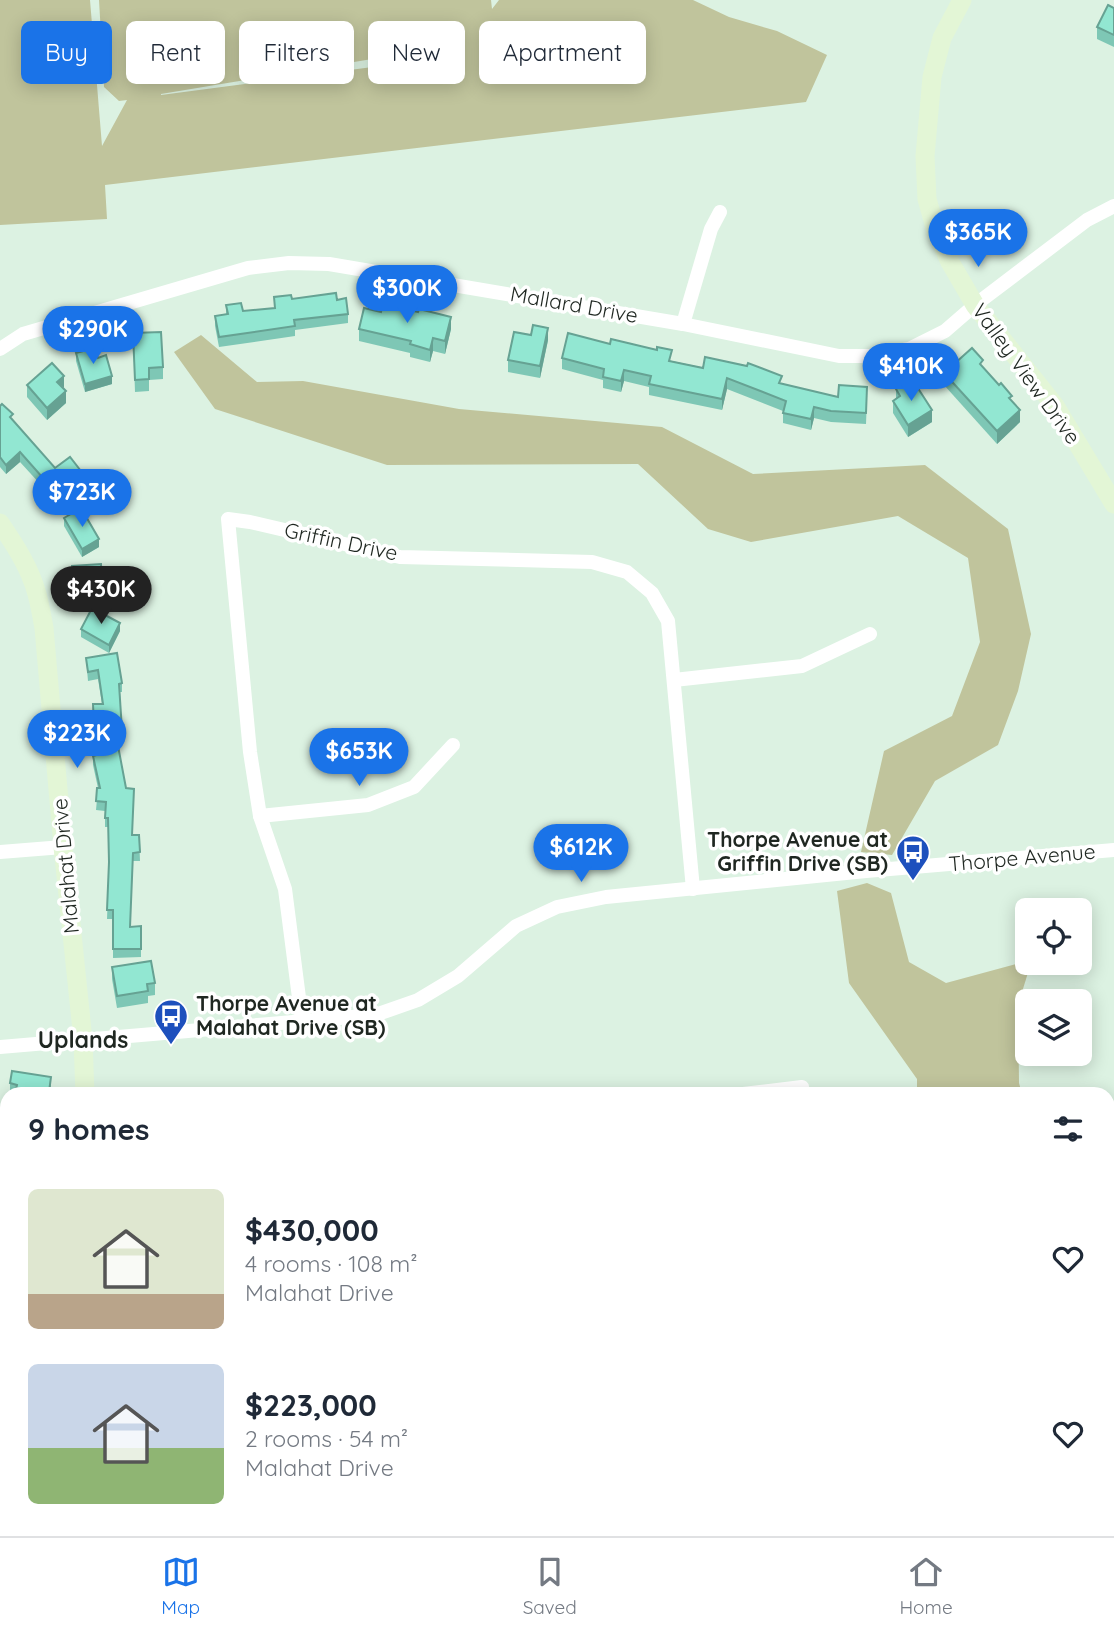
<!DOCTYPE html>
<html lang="en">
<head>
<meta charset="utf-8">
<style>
  body { margin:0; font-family:Quicksand,sans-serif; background:#f2f2f3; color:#1f2937; height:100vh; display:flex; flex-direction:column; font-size:26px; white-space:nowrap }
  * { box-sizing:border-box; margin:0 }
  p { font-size:23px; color:#747a83 }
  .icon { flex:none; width:38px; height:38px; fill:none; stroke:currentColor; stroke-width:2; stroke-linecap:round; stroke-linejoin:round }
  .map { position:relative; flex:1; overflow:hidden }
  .panel { position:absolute; left:0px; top:1087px; width:1115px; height:450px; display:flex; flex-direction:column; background:#fff; border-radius:21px 21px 0 0; box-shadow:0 4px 18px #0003 }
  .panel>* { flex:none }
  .hud { position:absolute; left:21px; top:21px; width:700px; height:63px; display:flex; gap:14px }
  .buttons { position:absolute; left:1015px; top:898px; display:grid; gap:14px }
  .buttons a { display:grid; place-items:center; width:77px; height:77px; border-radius:10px; background:#fff; box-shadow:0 4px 18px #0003; font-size:35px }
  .price { position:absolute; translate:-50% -60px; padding:0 16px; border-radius:24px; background:#1a73e8; color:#fff; font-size:23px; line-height:46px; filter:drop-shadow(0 2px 4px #0008) }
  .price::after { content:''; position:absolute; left:50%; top:42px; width:21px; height:16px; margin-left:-10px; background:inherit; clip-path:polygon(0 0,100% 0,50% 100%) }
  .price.on { background:#222; color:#fff }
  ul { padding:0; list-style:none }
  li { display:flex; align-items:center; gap:21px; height:175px; padding:0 28px }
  li span { display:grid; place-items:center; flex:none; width:196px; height:140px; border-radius:10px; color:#555 }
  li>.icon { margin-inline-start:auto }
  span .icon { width:84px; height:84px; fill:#fffc; stroke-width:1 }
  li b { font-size:30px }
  h2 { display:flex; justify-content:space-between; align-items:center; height:84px; padding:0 28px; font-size:30px }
  .chip { padding:0 24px; border-radius:10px; background:#fff; box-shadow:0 4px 18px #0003; font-size:24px; line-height:63px }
  .chip.on { background:#1a73e8; color:#fff }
  .tab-bar { display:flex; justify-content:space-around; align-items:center; height:98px; border-top:2px solid #e0e1e3; background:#fff; font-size:19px; color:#747a83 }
  .tab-bar a { display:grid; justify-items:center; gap:4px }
  .tab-bar .on { color:#1a73e8 }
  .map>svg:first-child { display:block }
  .green { fill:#c0c49c; fill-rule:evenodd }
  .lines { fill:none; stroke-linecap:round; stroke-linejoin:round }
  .street { stroke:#fff; stroke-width:14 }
  .secondary { stroke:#e3f6d6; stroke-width:19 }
  .wall { fill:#7ec7b5 }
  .shaded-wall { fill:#66a293 }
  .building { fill:#92e7d2; stroke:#66a293; stroke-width:2 }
  .labels { text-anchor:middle; stroke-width:7; stroke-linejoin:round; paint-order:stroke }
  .street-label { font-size:21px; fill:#1f2721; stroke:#fff }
  .poi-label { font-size:21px; font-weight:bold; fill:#1f2721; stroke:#fff; text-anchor:end }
  .neighbourhood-label { font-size:23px; font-weight:bold; fill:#1f2721; stroke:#fff }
</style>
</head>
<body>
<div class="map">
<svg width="1114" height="1536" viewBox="0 0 1114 1536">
  <rect width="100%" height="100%" fill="#dcf2e2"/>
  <!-- green -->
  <g class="green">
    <path d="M0 0H90L102 146 127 100 119 101 104 87 99 0H491L492 9 499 0H693L729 17 777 31 827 55 806 102 105 185 107 219 0 225ZM463 44 455 56 161 95V94Z"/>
    <polygon points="201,335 257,382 303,381 459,409 662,427 753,474 925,465 1008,529 1031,634 1018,691 998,745 935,781 892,855 861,852 884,751 952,716 980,642 968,558 898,516 751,542 708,529 638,464 387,465 215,409 174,352"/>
    <polygon points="867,883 891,893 909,962 946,983 1027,961 1031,963 1018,1005 1019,1083 1022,1094 917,1094 917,1079 849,983 837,891"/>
    <polygon points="1108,1368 1114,1368 1114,1536 501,1536 500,1530 1108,1530"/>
    <polygon points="218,1530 351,1530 343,1536 213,1536"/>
  </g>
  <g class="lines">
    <!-- street -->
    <g class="street">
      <polyline points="683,324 711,229 720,212"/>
      <polyline points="0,349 23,334 248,268 289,263 329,264 683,324 839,356 870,356 909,349 945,331 975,305 1087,220 1114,206"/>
      <polyline points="674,680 802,666 870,634"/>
      <polyline points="260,816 368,805 414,787 453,745"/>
      <polyline points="0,852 63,847"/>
      <polyline points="302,1021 285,889 260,816 250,752 228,519 250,522 400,557 592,562 627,572 652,593 668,621 693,889"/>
      <polyline points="0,1047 375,1015 418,1000 458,976 516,926 557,907 606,897 866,871 1114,850"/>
      <polyline points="743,1094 802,1087"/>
      <polyline points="1108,1260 1114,1260"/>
      <polyline points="0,1511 7,1507"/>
      <polyline points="94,1530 96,1536"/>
    </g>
    <!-- secondary -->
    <g class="secondary">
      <polyline points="962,0 942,38 932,77 925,156 927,199 936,231 950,262 975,305 1055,406 1114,504"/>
      <path d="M0 523C15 545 30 568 37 594 40 605 42 617 44 628L63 847 83 1040 85 1094"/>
      <polyline points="0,1284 7,1277"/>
    </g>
  </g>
  <!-- wall -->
  <g class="wall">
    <polygon points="1114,8 1114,47 1097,39 1097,27"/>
    <polygon points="274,297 292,299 337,300 348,314 348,323 295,330 295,336 219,347 215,326 215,316 226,314 226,305 243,311 274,308"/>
    <polygon points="359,329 451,329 445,354 433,351 430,362 410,357 410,353 359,341"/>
    <polygon points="133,333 163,367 163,379 149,380 149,391 135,392"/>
    <polygon points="548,340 540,378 508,372 508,360"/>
    <polygon points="610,344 672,361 782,384 838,397 867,398 866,424 831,422 814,418 811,430 783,423 783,411 727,389 722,410 649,395 649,387 624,381 621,392 603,388 603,380 562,369 562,358"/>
    <polygon points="76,353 98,358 112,384 85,392 76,361"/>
    <polygon points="944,373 1012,402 1020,422 997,444 944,385"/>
    <polygon points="27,385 63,389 66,403 47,420 27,397"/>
    <polygon points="896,389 932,422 908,437 893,413 893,401 896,399"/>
    <polygon points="0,406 55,468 84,485 84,496 70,506 62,496 52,504 41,489 41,485 20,462 6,474 0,467"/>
    <polygon points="64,518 99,547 82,557 64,526"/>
    <polygon points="72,566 102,590 102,598 85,599 83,585 73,586"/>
    <polygon points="81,629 120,631 109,653 81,637"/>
    <polygon points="86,658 122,683 122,692 120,692 122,739 117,739 133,835 139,835 140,861 133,861 130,927 141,926 141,957 113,958 113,919 107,919 109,866 108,827 105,827 105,811 96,810 98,788 93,765 93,756 98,755 94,736 93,704 102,704 98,679 88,681"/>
    <polygon points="112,967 155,983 155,995 148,996 148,1003 117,1008 112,979"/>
    <polygon points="10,1083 51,1085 50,1094 15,1094 15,1093 10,1092"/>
  </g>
  <!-- shaded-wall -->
  <g class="shaded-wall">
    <polygon points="451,317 451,329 445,354 445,341"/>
    <polygon points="548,328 548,340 540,378 540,366"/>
    <polygon points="433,338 433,351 430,362 430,350"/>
    <polygon points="624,370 624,381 621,392 621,381"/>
    <polygon points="64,376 64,388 57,382"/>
    <polygon points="112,376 112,384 85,392 85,384"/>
    <polygon points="727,378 727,389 722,410 722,399"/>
    <polygon points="66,391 66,403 47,420 47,408"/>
    <polygon points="814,407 814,418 811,430 811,419"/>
    <polygon points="932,410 932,422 908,437 908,425"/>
    <polygon points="1020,410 1020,422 997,444 997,431"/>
    <polygon points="20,452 20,462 6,474 6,465"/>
    <polygon points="84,475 84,485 79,489 79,479"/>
    <polygon points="62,486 62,496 52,504 52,494"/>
    <polygon points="84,486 84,496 70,506 70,497"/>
    <polygon points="99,539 99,547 82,557 82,549"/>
    <polygon points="120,623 120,631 109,653 109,645"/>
  </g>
  <!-- building -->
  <g class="building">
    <polygon points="1108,5 1114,8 1114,35 1097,27"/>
    <polygon points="336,293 337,300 346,298 348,314 294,320 295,326 219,337 215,316 228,314 226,305 241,303 243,311 275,308 274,297 291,295 292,299"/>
    <polygon points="383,303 418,312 419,309 451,317 445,341 433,338 430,350 410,344 411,341 359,329 364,308 381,312"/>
    <polygon points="533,325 548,328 540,366 508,360 514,332 531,335"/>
    <polygon points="161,332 163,367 149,368 149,379 135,380 133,333"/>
    <polygon points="568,333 610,344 611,339 657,350 657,347 672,350 669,361 703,368 705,357 747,366 748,363 782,376 779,383 838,397 839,385 867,387 866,413 831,411 814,407 811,419 783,413 786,401 727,378 722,399 649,384 651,376 624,370 621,381 603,377 604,369 562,358"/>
    <polygon points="94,348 98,358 106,355 112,376 85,384 76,353"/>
    <polygon points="972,348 983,360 980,364 999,385 1001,383 1012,396 1009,398 1020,410 997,431 944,373"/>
    <polygon points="52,363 64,376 57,382 66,391 47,408 27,385"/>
    <polygon points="912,379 932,410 908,425 893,401 900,396 896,389"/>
    <polygon points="2,404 13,414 10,417 55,468 70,457 84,475 79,479 84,486 70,497 62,486 52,494 41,479 43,478 20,452 6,465 0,457 0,406"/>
    <polygon points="81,508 99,539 82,549 64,518"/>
    <polygon points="101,564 102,590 85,591 83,577 73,578 72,566"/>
    <polygon points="92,608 120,623 109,645 81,629"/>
    <polygon points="117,653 122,683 119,684 122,730 115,730 126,788 134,789 132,835 139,835 140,852 133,853 130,927 141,926 141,949 113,949 113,910 107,910 109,862 108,818 105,818 106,802 96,801 97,788 100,788 93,756 100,754 94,727 93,704 103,704 98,670 88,672 86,658"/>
    <polygon points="151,961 155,983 147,984 148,991 117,996 112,967"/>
    <polygon points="12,1071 51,1077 49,1092 38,1091 38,1094 15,1094 17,1085 10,1083"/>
  </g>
  <!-- icons -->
  <defs>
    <g id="bus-pin" transform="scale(1.75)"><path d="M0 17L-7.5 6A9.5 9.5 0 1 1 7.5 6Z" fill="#1d50bd" stroke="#fff"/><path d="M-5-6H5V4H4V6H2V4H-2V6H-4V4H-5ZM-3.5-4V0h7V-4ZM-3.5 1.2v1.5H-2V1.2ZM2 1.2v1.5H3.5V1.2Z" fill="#fff"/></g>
  </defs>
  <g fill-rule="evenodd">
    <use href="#bus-pin" x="913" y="852"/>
    <use href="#bus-pin" x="171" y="1016"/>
  </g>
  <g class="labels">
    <!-- street labels -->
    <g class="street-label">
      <text transform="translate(574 305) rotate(10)" y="7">Mallard Drive</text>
      <text transform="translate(1026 374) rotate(54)" y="7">Valley View Drive</text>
      <text transform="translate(341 542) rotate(12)" y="7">Griffin Drive</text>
      <text transform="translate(1022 858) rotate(-5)" y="7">Thorpe Avenue</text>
      <text transform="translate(66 866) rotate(-95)" y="7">Malahat Drive</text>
    </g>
    <!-- poi labels -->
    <g class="poi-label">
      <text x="888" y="847">Thorpe Avenue at<tspan x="888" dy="24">Griffin Drive (SB)</tspan></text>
      <text x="196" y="1011" text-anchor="start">Thorpe Avenue at<tspan x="196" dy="24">Malahat Drive (SB)</tspan></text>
    </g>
    <!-- neighbourhood labels -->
    <g class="neighbourhood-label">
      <text x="83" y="1048">Uplands</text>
    </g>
  </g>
</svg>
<div class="buttons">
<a><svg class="icon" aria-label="locate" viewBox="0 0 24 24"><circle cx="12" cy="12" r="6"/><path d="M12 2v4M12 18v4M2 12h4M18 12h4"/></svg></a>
<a><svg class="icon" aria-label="layers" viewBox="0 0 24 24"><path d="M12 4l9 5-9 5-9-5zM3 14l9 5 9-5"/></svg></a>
</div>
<b class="price" style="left:978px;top:269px">$365K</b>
<b class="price" style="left:407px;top:325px">$300K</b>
<b class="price" style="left:93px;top:366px">$290K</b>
<b class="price" style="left:911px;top:403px">$410K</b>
<b class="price" style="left:82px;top:529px">$723K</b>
<b class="price on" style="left:101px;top:626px">$430K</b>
<b class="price" style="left:77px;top:770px">$223K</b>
<b class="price" style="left:359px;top:788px">$653K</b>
<b class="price" style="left:581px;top:884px">$612K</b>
<div class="hud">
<a class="chip on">Buy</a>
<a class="chip">Rent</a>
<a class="chip">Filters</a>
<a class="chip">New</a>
<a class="chip">Apartment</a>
</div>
<section class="panel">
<h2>9 homes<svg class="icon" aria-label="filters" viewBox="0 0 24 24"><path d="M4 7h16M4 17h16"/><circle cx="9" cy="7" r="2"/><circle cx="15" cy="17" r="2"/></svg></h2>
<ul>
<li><span style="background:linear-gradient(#dfe7d0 75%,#b9a48a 0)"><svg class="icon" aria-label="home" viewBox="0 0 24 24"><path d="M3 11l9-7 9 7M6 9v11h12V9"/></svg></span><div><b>$430,000</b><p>4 rooms · 108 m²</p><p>Malahat Drive</p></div><svg class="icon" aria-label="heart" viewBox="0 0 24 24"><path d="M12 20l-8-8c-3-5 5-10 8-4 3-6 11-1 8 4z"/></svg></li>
<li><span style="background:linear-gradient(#c9d6e8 60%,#8fb573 0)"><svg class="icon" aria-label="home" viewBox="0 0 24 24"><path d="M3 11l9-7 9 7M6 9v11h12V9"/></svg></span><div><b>$223,000</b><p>2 rooms · 54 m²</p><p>Malahat Drive</p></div><svg class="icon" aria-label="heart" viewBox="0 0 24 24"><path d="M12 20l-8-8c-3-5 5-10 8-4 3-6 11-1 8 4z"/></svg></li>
</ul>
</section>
</div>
<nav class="tab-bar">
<a class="on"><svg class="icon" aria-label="map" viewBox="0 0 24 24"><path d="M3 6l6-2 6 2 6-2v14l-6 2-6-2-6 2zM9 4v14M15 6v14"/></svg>Map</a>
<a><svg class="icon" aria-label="saved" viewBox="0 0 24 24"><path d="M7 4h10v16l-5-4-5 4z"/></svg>Saved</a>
<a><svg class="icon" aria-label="home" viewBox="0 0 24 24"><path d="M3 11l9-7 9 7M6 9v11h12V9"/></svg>Home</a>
</nav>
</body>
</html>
